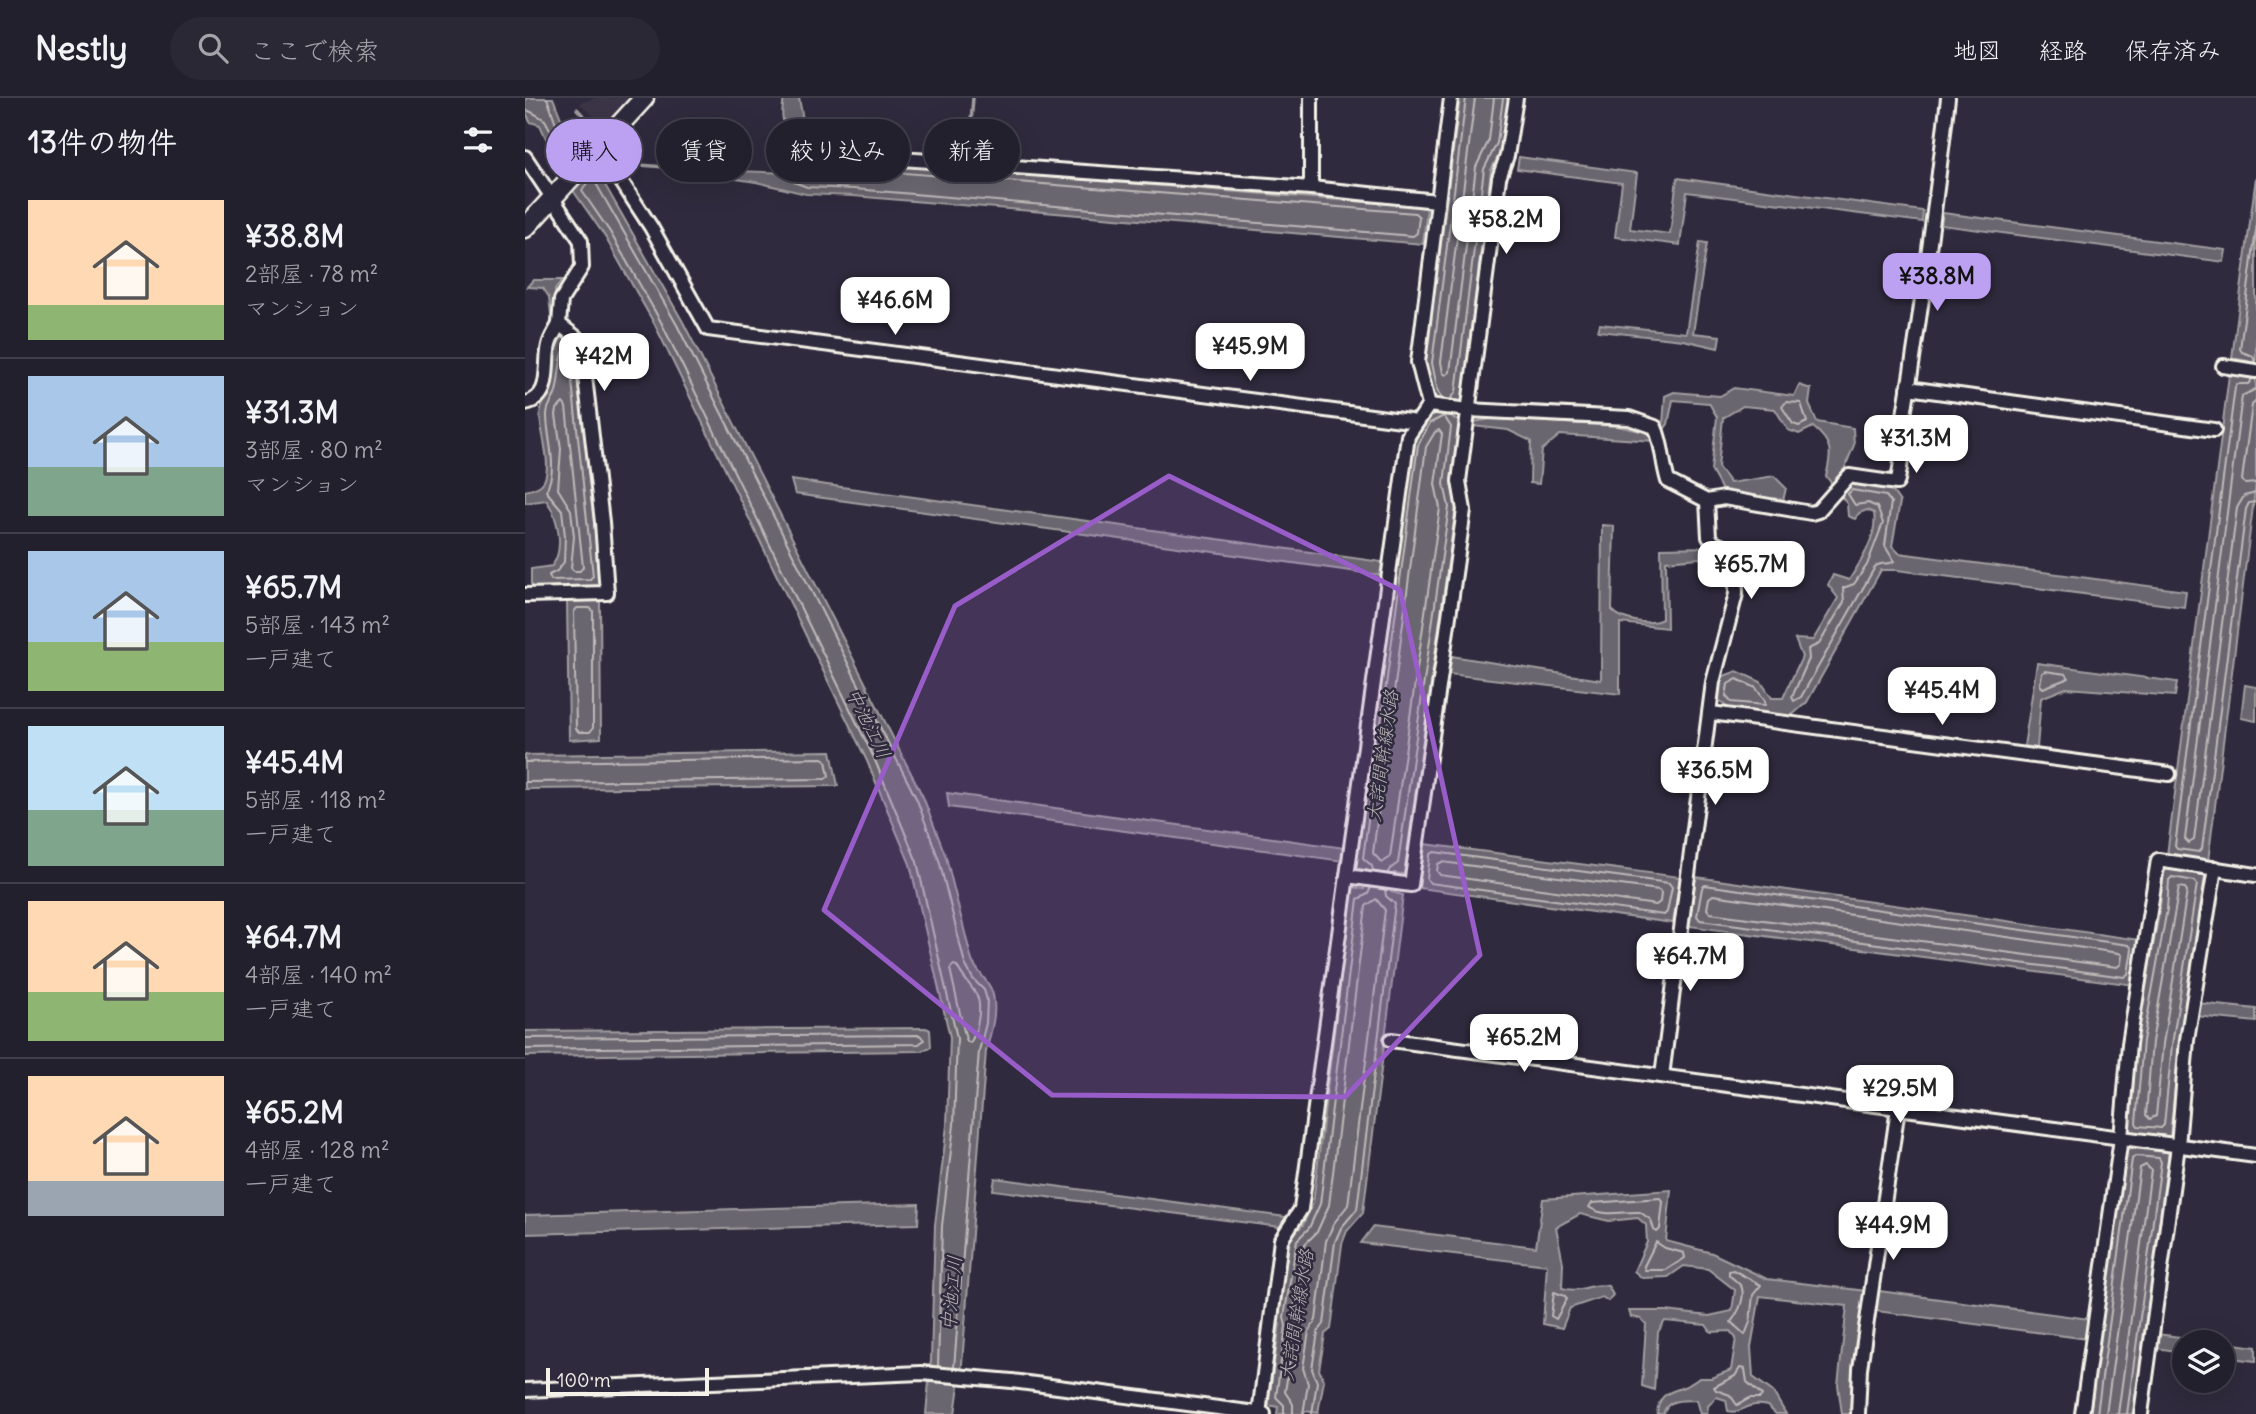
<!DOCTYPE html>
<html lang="ja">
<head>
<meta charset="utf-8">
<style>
  body { margin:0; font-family:Delius,"Klee One",sans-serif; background:#2b2836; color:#f1f3f6; height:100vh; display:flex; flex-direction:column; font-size:26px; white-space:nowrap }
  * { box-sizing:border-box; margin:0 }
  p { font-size:23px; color:#a3a3aa }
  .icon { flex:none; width:38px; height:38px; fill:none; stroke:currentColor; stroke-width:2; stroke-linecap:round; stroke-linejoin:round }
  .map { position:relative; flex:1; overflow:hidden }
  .details { display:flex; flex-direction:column; background:#23202e; width:525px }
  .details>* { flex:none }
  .top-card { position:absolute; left:21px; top:21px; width:665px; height:63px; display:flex; gap:14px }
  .buttons { position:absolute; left:1647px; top:1232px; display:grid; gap:14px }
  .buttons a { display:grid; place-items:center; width:63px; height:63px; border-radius:50%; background:#23202e; box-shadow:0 7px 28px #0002,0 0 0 2px #403e4a; font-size:35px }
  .scale { position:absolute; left:21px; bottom:18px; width:163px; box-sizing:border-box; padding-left:7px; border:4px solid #f4f1e8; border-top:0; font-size:19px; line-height:24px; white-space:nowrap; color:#f4f1e8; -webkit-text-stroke:5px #2f2a3d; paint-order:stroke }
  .price { position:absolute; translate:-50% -60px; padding:0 16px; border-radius:14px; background:#fff; color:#222; font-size:23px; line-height:46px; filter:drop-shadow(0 2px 4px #0008) }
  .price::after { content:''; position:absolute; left:50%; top:42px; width:21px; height:16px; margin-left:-10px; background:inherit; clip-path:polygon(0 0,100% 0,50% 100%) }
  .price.on { background:#bca0f2; color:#111 }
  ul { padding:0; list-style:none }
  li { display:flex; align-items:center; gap:21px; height:175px; padding:0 28px }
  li+li { border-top:2px solid #403e4a }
  li span { display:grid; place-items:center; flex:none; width:196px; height:140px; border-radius:0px; color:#555 }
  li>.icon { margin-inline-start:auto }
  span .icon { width:84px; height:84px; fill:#fffc; stroke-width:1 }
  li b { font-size:30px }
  h2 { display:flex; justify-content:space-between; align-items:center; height:84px; padding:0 28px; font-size:30px }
  .tag { padding:0 24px; border-radius:32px; background:#23202e; box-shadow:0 7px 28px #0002,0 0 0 2px #403e4a; font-size:24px; line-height:63px }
  .tag.on { background:#bca0f2; color:#111 }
  header { display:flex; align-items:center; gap:42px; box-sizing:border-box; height:98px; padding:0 35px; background:#23202e; border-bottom:2px solid #403e4a }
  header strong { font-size:33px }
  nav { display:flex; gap:38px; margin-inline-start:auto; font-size:24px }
  .search { width:490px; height:63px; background:#2b2836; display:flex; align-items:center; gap:18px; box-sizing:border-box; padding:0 24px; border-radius:38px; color:#a3a3aa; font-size:26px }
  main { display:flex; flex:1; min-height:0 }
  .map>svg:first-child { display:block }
  .built { fill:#3b3647 }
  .water { fill:#6a6670; stroke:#a19ea0; stroke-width:2 }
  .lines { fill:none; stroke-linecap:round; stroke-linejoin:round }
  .shore { stroke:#bdb9b8; stroke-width:2 }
  .stream { stroke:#a19ea0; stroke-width:3.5 }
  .minor-casing { stroke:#f4f1e8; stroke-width:18 }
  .highway-casing { stroke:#f4f1e8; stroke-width:23 }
  .minor { stroke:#2f2a3d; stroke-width:12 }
  .highway { stroke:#2f2a3d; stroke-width:18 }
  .marked { fill:#995dc9; fill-opacity:0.2; stroke:#995dc9; stroke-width:5; stroke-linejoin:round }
  .labels { text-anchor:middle; stroke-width:5; stroke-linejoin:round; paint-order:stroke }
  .water-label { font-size:19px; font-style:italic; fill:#b6b2b2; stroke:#2f2a3d }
</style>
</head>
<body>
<header>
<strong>Nestly</strong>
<div class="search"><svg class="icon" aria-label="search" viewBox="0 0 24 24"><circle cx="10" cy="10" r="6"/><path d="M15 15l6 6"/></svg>ここで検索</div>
<nav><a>地図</a><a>経路</a><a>保存済み</a></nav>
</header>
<main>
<section class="details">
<h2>13件の物件<svg class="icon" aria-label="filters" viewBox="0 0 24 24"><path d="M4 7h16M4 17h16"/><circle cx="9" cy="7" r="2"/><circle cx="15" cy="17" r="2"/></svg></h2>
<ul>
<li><span style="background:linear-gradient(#ffd9b3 75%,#8fb573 0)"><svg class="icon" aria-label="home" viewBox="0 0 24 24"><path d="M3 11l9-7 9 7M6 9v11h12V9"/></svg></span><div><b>¥38.8M</b><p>2部屋 · 78 m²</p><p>マンション</p></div></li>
<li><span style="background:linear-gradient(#a9c7e8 65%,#7fa58c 0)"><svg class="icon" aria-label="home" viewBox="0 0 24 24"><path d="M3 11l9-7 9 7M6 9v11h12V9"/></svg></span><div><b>¥31.3M</b><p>3部屋 · 80 m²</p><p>マンション</p></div></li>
<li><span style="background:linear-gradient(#a9c7e8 65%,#8fb573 0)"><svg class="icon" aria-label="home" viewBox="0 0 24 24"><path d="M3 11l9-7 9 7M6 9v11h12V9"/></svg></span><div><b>¥65.7M</b><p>5部屋 · 143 m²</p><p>一戸建て</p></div></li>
<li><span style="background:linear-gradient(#bfe0f5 60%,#7fa58c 0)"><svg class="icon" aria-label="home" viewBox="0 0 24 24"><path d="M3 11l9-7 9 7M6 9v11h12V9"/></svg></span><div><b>¥45.4M</b><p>5部屋 · 118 m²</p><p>一戸建て</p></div></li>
<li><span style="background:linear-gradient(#ffd9b3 65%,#8fb573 0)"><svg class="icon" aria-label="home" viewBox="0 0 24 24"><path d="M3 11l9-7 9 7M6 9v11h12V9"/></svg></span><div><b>¥64.7M</b><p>4部屋 · 140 m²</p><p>一戸建て</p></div></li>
<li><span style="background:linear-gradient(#ffd9b3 75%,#9aa5b1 0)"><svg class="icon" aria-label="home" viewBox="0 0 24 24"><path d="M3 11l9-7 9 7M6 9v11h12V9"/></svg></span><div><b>¥65.2M</b><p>4部屋 · 128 m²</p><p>一戸建て</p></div></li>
</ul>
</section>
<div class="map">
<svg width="1731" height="1316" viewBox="0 0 1731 1316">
  <rect width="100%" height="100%" fill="#2f2a3d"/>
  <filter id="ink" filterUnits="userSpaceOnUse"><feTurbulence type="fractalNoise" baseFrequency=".0143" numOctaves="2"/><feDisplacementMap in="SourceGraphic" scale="14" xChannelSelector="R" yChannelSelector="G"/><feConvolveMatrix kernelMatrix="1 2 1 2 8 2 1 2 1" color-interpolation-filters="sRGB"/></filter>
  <g filter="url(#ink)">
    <!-- built -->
    <polygon class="built" points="70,0 106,0 79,28 54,5"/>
    <!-- water -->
    <g class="water">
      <polygon points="2,0 28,0 43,38 55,58 38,77 15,27 5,24 0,12 0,2"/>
      <path d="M259 0H274L285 60 902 109 898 146 328 98 281 96 231 84 192 78 177 72 266 75C276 55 263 41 258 22 256 15 258 7 259 0Z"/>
      <polygon points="935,0 985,0 979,47 966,72 937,303 931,303 928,320 934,323 926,386 931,408 879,776 869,775 866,794 878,797 838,1115 822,1133 817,1146 806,1231 800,1236 794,1272 799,1282 793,1315 780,1313 779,1316 752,1316 753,1309 743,1307 755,1226 750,1225 766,1138 778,1127 788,1105 827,789 839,791 842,772 830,770 886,344 902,317 909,317 911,301 908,300 900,265"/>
      <polygon points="994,59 1112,75 1105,131 1145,136 1152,80 1398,113 1397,124 1162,94 1155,147 1090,139 1097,85 992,71"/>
      <path d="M63 71 72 73 158 224 398 699 421 759 447 863C452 873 462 882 466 891 474 910 466 934 461 953L437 1266 430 1316H401L406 1262 410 1127 422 1027 425 939 385 766 342 663 130 227 79 137 47 91Z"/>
      <polygon points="1731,79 1731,264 1728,280 1731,281 1731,385 1683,763 1666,760 1664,774 1680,777 1654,948 1645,1038 1627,1037 1626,1052 1644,1054 1608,1316 1565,1316 1601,1050 1619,1051 1620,1036 1603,1034 1611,942 1635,810 1638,776 1642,771 1656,773 1658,760 1642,757 1704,277 1721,279 1723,263 1707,260"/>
      <polygon points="1418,115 1701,152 1699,164 1416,127"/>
      <polygon points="1175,144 1182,145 1168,235 1195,238 1193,250 1158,242 1073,233 1075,226 1161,235"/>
      <polygon points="8,182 37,182 30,192 31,220 27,226 24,199 18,190 2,189"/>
      <path d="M33 239 42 241 50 248 76 488 9 490 6 486V471L27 468C40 451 33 418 21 402L0 405V393C7 391 15 390 19 383 27 366 16 336 15 318 15 307 21 303 24 293 29 276 30 257 33 239Z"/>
      <path d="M1274 287 1286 291 1284 306 1292 324 1328 330 1329 347 1317 377 1328 385 1366 391 1375 404 1367 448 1374 455 1661 493 1659 509 1372 472H1356L1282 604 1265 619 1204 611 1193 601 1196 579 1212 573 1236 584 1247 600H1258L1277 559 1270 541 1288 542 1313 500 1303 487 1308 477 1324 482C1336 464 1353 437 1349 415L1342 412 1334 415 1330 421 1323 418 1322 406 1301 378C1307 355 1308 345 1288 329L1274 336 1263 332 1250 311 1218 308 1198 320 1193 369 1205 385 1249 378 1261 390 1258 403 1198 394 1186 372 1192 319 1184 305 1148 302 1143 326 1130 343 1035 337 1017 352 1014 386 1005 385 1006 343 983 332 947 328 948 324 967 321 1092 328 1129 336 1138 327 1140 298 1149 294 1195 298 1209 290 1269 298Z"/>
      <polygon points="266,382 857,464 855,477 270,396"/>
      <path d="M1077 427 1089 428 1087 512C1097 523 1124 528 1137 521L1136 450 1186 449 1205 457 1206 465 1174 460 1141 463 1142 530 1095 525V596L923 576 926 558 1076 582Z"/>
      <polygon points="42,503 75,503 76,640 44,642"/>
      <polygon points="1512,565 1652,584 1650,598 1541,590 1516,600 1512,650 1499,648"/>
      <polygon points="1720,587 1731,589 1731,623 1716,620"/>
      <polygon points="306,653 313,688 0,691 0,657"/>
      <polygon points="422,695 820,750 818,763 424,709"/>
      <polygon points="900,746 1155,779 1148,825 894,790"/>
      <polygon points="1171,779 1615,842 1609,887 1164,828"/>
      <polygon points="1672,905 1731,911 1731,924 1671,918"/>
      <polygon points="401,930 405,932 406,949 396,953 0,958 0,933"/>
      <polygon points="470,1080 761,1119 755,1129 468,1092"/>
      <path d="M1146 1092 1141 1143 1187 1155 1242 1181 1341 1193 1329 1316H1317L1313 1287 1322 1208 1235 1198 1226 1249 1228 1279 1248 1294 1261 1316H1251L1242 1308C1238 1307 1234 1306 1230 1307 1219 1308 1215 1316 1203 1313L1201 1302 1191 1299 1183 1308 1182 1316H1175L1171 1302C1156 1303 1143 1300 1138 1316H1132C1134 1287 1155 1297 1174 1280H1186L1206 1272 1211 1240 1205 1233 1186 1234 1181 1227 1140 1223 1133 1234 1129 1292 1117 1288 1121 1226 1116 1221 1106 1219 1104 1213H1141L1184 1218 1207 1213 1210 1192 1183 1171 1159 1168 1143 1179 1117 1180 1109 1173 1122 1144 1121 1127 1113 1120 1084 1123 1055 1116 1031 1129 1038 1165 1037 1190C1058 1196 1064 1184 1083 1188L1088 1197 1083 1203 1077 1199 1045 1210 1037 1230 1018 1226 1022 1167 836 1145 848 1129 1011 1149 1018 1101Z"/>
      <polygon points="394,1106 393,1126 0,1136 0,1117"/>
      <polygon points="1354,1193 1565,1221 1563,1241 1351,1213"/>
      <polygon points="1632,1236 1731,1249 1731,1263 1698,1259 1698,1244 1659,1244 1659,1254 1630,1250"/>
    </g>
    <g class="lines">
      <!-- shore -->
      <g class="shore">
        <polyline points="950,0 916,264 918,275 921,277 925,274 951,69 964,42 969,0"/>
        <path d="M0 12C5 12 15 19 20 22L29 39 33 40 35 37 22 0"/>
        <polygon points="277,67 890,115 894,119 892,135 888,138 329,91 282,89 269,84"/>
        <path d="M39 253 44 256 68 478 65 481 26 482 24 477 32 473 39 464 40 438 37 412 21 393C34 368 22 343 22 317 22 308 27 304 30 297 35 283 33 266 39 253Z"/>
        <polyline points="1730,265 1728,258 1717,254 1715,251 1731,132"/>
        <polyline points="1728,280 1723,286 1712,286 1710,289 1650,748 1652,751 1674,754 1677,751 1721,411 1724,405 1731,404"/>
        <polyline points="1731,291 1717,298 1660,741 1664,745 1669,742 1712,410 1719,398 1731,395"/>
        <polyline points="918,301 913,294 907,265 941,0"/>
        <polyline points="925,302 931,294 959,71 972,45 978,0"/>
        <polyline points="1731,303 1727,307 1717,382 1720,386 1731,385"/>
        <polygon points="1261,304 1276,305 1282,324 1274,328 1268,326 1257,309"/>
        <polygon points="38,305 41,309 58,469 55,473 49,473 46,470 49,439 46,412 33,391 36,351 31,317 32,311"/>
        <polygon points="914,332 917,336 910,386 915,410 865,759 857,765 848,755 901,349 910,334"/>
        <path d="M1327 392 1361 398 1366 404 1360 448 1369 463C1364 468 1356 463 1350 469L1276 599 1269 603 1267 599 1284 561 1283 551 1294 546 1319 504 1318 490 1329 486 1342 467 1358 425 1352 409 1343 405 1330 407 1323 396Z"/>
        <polygon points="52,510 65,510 68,513 68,630 65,634 54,634 51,631 49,514"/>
        <polygon points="1520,573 1541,576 1544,580 1518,590 1515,587 1517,575"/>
        <polygon points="1212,581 1231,590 1240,603 1240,607 1206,604 1201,598 1203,586"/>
        <polyline points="0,664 298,660 301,663 304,678 300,681 0,684"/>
        <polygon points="909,754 1144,785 1147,789 1142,814 1139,817 905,785 902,781 905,757"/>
        <polygon points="917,764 1134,792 1136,795 1135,804 1131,807 915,777 912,773 913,766"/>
        <polyline points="848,774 847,768 838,760 893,347 905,325 919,318 926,329 919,386 924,409 873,765 865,771 862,776"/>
        <polygon points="1647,779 1670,783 1672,786 1647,947 1639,1027 1636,1030 1613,1028 1611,1025 1618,943 1642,811 1644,782"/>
        <polygon points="1180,787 1604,847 1607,851 1603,876 1599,879 1175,822 1172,818 1177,790"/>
        <polygon points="1654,789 1660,790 1662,793 1638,946 1631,1018 1625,1021 1621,1017 1627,944"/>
        <polygon points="1188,797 1594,855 1597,857 1596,866 1592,869 1185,815 1182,811 1184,800"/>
        <path d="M428 867 432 868C437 879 445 886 451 896 458 908 452 935 445 945L441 942 425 871Z"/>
        <polyline points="0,940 395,937 399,942 394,946 0,951"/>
        <path d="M1136 1100 1138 1104 1135 1131 1132 1134 1129 1132 1126 1122 1115 1114C1097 1113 1079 1120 1064 1109L1067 1105Z"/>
        <polygon points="1131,1144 1140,1150 1159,1155 1160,1160 1141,1172 1120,1172 1119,1168"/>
        <path d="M1208 1172 1236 1187 1228 1197 1225 1224 1220 1237 1206 1224C1212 1217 1220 1203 1217 1190 1215 1185 1208 1181 1204 1177V1173Z"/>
        <polygon points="1029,1194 1040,1198 1042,1201 1031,1221 1026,1218"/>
        <polyline points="413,1269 417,1128 429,1027 432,940 392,764 349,660 136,224 85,134 57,93 65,80 69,82 152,227 392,702 414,762 440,866 448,881 459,892 462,902 461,925 454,953 429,1270"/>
        <polygon points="1215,1270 1220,1271 1222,1284 1237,1297 1235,1300 1225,1300 1212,1307 1205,1297 1191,1292 1189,1289 1210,1278"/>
        <polyline points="759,1316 759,1307 751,1299 761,1228 759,1219 772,1142 784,1130 795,1106 833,801 843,796 846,789"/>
        <polyline points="768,1316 768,1306 760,1294 770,1229 768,1217 780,1146 792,1134 804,1107 841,808 851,801 860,812 823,1107 809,1125 801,1143 791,1222 784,1233 778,1270 783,1286 778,1316"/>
        <polyline points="787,1316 792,1284 787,1271 793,1234 799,1226 810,1144 816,1130 832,1111 870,806 861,798 860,791"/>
        <polyline points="1572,1316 1607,1061 1610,1058 1634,1060 1636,1064 1602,1316"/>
        <polyline points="1581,1316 1615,1070 1621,1067 1626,1072 1593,1316"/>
      </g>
      <!-- stream -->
      <g class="stream">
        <polyline points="52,11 70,30"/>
        <polyline points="443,62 448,0"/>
        <polyline points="115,67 177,72"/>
      </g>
      <!-- minor casing -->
      <g class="minor-casing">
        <g id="minor">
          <polyline points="786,0 786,90 912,103"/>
          <polyline points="74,49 126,129 183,231 892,324"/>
          <polyline points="291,55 786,90"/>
          <polyline points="0,59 56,143 57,169 36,202 34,226"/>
          <polyline points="1698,268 1731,273"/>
          <polyline points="1383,290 1689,332"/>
          <path d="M0 305C28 300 19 267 24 247 26 239 31 233 34 226L52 240 57 253 77 424 82 495 0 497"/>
          <path d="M904 307 943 312 1104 320 1130 329C1138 347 1137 364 1143 383L1182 403 1199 400 1286 415 1293 413 1324 378 1372 385C1379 361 1376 336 1380 311 1397 208 1411 104 1423 0"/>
          <polyline points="1186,615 1644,676"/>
          <polyline points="822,778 883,338 904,307 893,264 926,0"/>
          <polyline points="866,942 1731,1058"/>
          <polyline points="1137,978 1188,584 1211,496 1210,454 1189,445 1184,439 1182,403"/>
          <polyline points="0,1292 396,1275 487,1283 739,1316"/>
          <polyline points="734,1316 756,1142 776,1111 822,778 886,787 939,412 934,383 974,80 982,58 991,0"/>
          <polyline points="1333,1316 1335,1271 1373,1010"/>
          <polyline points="1557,1316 1596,1040 1604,946 1633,762 1731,777"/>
          <polyline points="1616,1316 1653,1048 1662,942 1690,770"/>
        </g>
      </g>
      <!-- highway casing -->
      <g class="highway-casing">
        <polyline id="highway" points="0,130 119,0"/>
      </g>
      <!-- minor -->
      <use href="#minor" class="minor"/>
      <!-- highway -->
      <use href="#highway" class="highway"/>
    </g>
  </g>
  <!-- marked area -->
  <path class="marked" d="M644 378 875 492 955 857 820 999 527 997 299 812 430 508Z"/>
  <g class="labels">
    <!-- water labels -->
    <g class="water-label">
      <text transform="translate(344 625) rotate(64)" y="7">中池江川</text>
      <text transform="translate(857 658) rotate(-82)" y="7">大詫間幹線水路</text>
      <text transform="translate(426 1195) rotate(-85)" y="7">中池江川</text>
      <text transform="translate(771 1217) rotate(-81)" y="7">大詫間幹線水路</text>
    </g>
  </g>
</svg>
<div class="buttons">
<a><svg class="icon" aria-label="layers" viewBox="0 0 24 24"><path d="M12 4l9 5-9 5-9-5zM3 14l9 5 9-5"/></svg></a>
</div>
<div class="scale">100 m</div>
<b class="price" style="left:981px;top:158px">¥58.2M</b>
<b class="price on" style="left:1412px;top:215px">¥38.8M</b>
<b class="price" style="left:370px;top:239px">¥46.6M</b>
<b class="price" style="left:725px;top:285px">¥45.9M</b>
<b class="price" style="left:79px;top:295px">¥42M</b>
<b class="price" style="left:1391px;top:377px">¥31.3M</b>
<b class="price" style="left:1226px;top:503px">¥65.7M</b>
<b class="price" style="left:1417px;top:629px">¥45.4M</b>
<b class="price" style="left:1190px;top:709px">¥36.5M</b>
<b class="price" style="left:1165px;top:895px">¥64.7M</b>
<b class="price" style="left:999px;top:976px">¥65.2M</b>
<b class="price" style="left:1375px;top:1027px">¥29.5M</b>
<b class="price" style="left:1368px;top:1164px">¥44.9M</b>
<div class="top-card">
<a class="tag on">購入</a>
<a class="tag">賃貸</a>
<a class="tag">絞り込み</a>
<a class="tag">新着</a>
</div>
</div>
</main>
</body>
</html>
